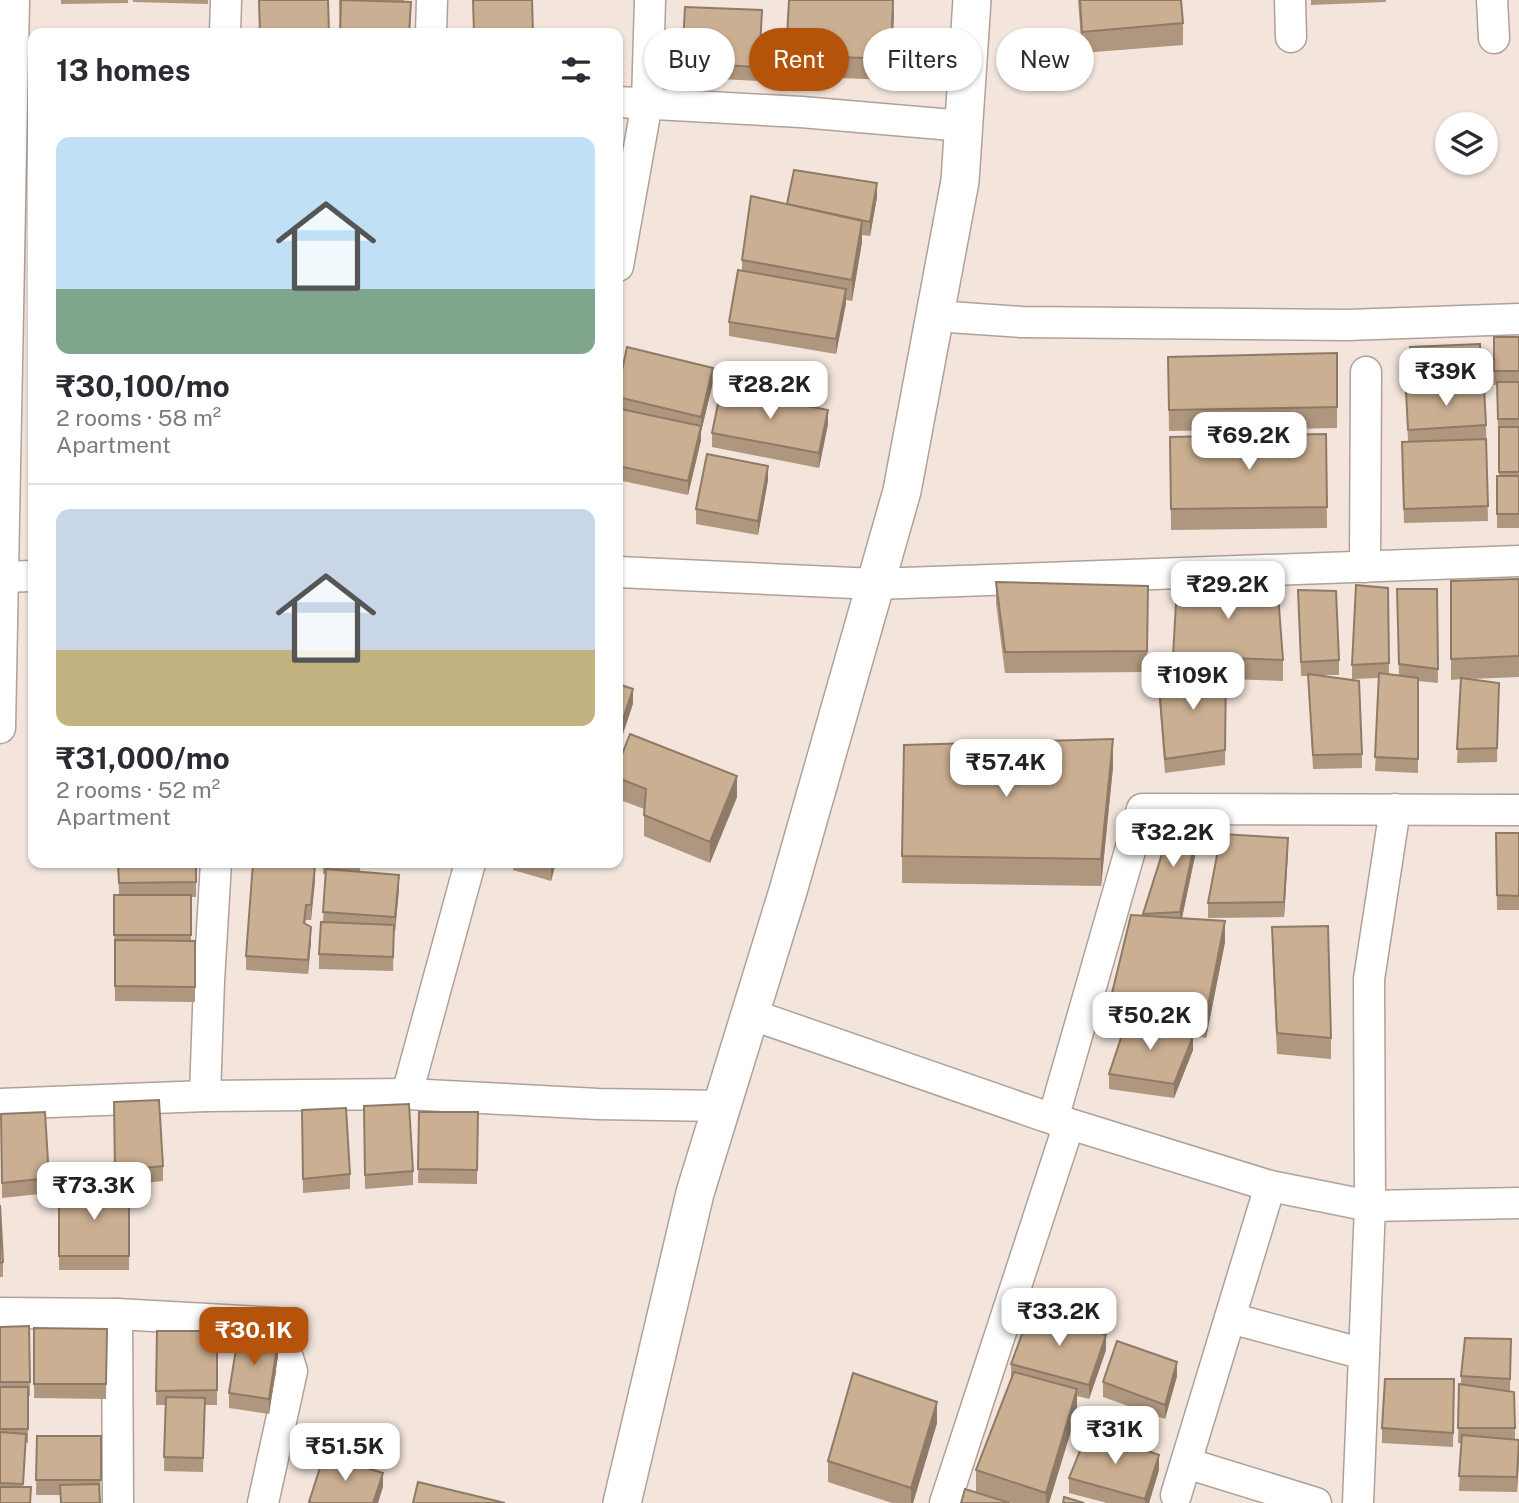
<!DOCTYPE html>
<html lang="en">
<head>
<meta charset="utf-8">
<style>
  body { margin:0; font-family:"Public Sans",sans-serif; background:#f2f2f3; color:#2b2b33; height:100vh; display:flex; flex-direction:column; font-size:26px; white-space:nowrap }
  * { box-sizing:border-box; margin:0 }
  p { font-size:23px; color:#7c7c81 }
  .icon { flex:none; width:38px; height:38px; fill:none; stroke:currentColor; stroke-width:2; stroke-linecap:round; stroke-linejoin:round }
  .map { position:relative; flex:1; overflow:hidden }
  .side { position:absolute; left:28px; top:28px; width:595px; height:840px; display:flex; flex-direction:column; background:#fff; border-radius:14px; box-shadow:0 2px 5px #0004 }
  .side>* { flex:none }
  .guide { position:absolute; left:644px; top:28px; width:665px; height:63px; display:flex; gap:14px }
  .buttons { position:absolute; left:1435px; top:112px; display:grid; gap:14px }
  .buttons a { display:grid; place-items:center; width:63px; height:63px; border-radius:50%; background:#fff; box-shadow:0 2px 5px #0004; font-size:35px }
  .price { position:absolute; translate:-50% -60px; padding:0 16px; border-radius:14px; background:#fff; color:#222; font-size:23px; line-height:46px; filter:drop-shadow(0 2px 4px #0008) }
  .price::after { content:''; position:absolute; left:50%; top:42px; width:21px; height:16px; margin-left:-10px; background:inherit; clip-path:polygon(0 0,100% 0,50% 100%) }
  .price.active { background:#b45309; color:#fff }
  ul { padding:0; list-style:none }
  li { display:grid; align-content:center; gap:14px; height:371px; padding:0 28px }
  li+li { border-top:2px solid #e1e1e2 }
  li span { display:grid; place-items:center; height:217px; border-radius:14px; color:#555 }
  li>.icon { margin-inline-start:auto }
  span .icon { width:126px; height:126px; fill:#fffc; stroke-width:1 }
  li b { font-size:30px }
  h2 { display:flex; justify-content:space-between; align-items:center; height:84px; padding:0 28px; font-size:30px }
  .tag { padding:0 24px; border-radius:32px; background:#fff; box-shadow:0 2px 5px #0004; font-size:24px; line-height:63px }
  .tag.active { background:#b45309; color:#fff }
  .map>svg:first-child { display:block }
  .green { fill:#a0bead }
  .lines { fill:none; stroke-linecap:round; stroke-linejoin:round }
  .minor-casing { stroke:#afa199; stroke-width:33 }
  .tertiary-casing { stroke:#afa199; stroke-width:40 }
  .minor { stroke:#fff; stroke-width:30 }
  .tertiary { stroke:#fff; stroke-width:37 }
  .wall { fill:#af967e }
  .shaded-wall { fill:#8e7a66 }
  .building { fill:#cbaf92; stroke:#8e7a66; stroke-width:2 }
</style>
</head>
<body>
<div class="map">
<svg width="1519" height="1503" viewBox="0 0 1519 1503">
  <rect width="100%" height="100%" fill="#f3e5dc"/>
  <!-- green -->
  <polygon class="green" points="33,240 33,527 28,524"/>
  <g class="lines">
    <!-- minor casing -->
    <g class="minor-casing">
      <g id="minor">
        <polyline points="1290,0 1291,37"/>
        <polyline points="1492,0 1494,38"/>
        <polyline points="225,33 226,0"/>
        <polyline points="431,33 432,0"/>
        <polyline points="618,102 801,112 964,126"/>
        <polyline points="618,266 647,103 650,0"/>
        <polyline points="935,316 1021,322 1347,325 1519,319"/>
        <polyline points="1365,567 1366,372"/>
        <polyline points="618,572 875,584 1519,561"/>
        <polyline points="0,577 33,576"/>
        <polyline points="0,728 14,0"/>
        <polyline points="750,1014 1044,1116 1270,1186 1370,1206 1519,1203"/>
        <polyline points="407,1094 470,863"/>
        <polyline points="205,1096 209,981 216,863"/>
        <polyline points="0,1104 205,1096 407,1094 598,1104 722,1106"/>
        <polyline points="1053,1119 1142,809 1519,810"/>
        <polyline points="0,1313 117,1314 118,1503"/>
        <polyline points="117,1314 277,1323 292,1371 263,1503"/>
        <polyline points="1230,1318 1364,1354"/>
        <polyline points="1186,1463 1316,1503"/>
        <polyline points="1176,1495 1270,1186"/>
        <polyline points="945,1503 1069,1124"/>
        <polyline points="1358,1503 1370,1206 1369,979 1395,809"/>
      </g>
    </g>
    <!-- tertiary casing -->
    <g class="tertiary-casing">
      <polyline id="tertiary" points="622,1503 695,1193 788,891 902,491 960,181 972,0"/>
    </g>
    <!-- minor -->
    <use href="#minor" class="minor"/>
    <!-- tertiary -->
    <use href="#tertiary" class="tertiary"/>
  </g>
  <!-- wall -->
  <g class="wall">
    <polygon points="61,0 128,0 128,3 61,4"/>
    <polygon points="133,0 208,0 208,4 133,2"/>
    <polygon points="339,0 404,0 411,17 410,33 340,33"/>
    <polygon points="1078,0 1181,0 1183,23 1183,45 1082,53"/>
    <polygon points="1311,0 1386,0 1386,2 1311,5"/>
    <polygon points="894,11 891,80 786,76 786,55"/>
    <polygon points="762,25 759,81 682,77 682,63"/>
    <polygon points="877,197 870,236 862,235 862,242 852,301 846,300 836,354 729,336 729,322 742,270 742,260 787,204"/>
    <polygon points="1494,337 1519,337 1519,528 1497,528 1497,476 1499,476 1499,434 1498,434 1497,385 1494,385"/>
    <polygon points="1480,344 1481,387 1486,425 1488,521 1404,523 1402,442 1408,442 1406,391 1411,391 1410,347"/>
    <polygon points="1337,353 1337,428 1169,431 1168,357"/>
    <polygon points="713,382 701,432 701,440 688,495 618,480 618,426 621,412 618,412 618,389"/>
    <polygon points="828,424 819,468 712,447 712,433"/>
    <polygon points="1326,434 1327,528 1171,530 1170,437"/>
    <polygon points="768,480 758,535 696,524 696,509"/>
    <polygon points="1519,579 1519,677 1469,679 1499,683 1497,762 1457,763 1461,679 1451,680 1451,581"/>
    <polygon points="996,582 1148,607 1147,672 1005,673 996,603"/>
    <polygon points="1388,588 1389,674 1399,675 1397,589 1437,589 1438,683 1418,681 1418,773 1375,771 1379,678 1352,679 1352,665"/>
    <polygon points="1298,590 1339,660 1339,675 1320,675 1362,754 1362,768 1313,769 1308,676 1301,676"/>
    <polygon points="1173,656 1283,660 1283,681 1226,679 1225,765 1165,773 1158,687 1158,673 1173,672"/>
    <polygon points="618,765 737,797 710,863 644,836 644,809 618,799"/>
    <polygon points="1113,767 1101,886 902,883 902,856"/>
    <polygon points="1496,833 1519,833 1519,910 1497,910"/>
    <polygon points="1199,837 1182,918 1225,942 1206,1038 1175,1030 1193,1050 1174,1098 1109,1089 1109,1074 1127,1018 1112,1014 1112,993 1143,914"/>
    <polygon points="1288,852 1284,917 1208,918 1208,903"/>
    <polygon points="118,863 196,863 196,897 191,897 191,941 195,941 195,1002 115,1001 114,895 119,895"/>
    <polygon points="253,863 306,863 305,865 315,880 311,920 306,920 305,923 311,941 308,974 246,970 246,956"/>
    <polygon points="323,863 360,863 360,872 399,889 395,931 394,931 393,971 319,969 319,954 323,922 326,874 323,874"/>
    <polygon points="513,863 556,863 551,881 513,870"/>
    <polygon points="1272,927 1331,1038 1331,1059 1277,1054 1272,948"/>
    <polygon points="114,1102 163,1166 163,1181 115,1186"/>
    <polygon points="364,1106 413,1171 413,1185 365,1189"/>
    <polygon points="302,1110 350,1174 350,1189 303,1193"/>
    <polygon points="419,1112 478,1112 477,1184 418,1183"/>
    <polygon points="1,1114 49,1178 49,1193 2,1198"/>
    <polygon points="129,1188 129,1270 59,1270 59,1189"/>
    <polygon points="0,1205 3,1262 3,1277 0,1277"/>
    <polygon points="29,1326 30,1396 28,1396 28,1443 26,1443 23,1487 0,1503 0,1327"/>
    <polygon points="34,1328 107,1329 106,1399 34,1398"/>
    <polygon points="157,1331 217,1331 217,1405 205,1405 203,1472 164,1471 165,1405 156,1405"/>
    <polygon points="1511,1339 1510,1392 1515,1428 1515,1439 1519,1440 1517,1492 1459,1491 1461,1443 1458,1443 1459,1384 1461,1384 1461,1376"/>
    <polygon points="1106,1350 1089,1399 1077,1396 1077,1411 1049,1503 1012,1503 976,1492 976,1470 1012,1379 1011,1378 1011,1364"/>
    <polygon points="278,1356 269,1414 229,1408 229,1393"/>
    <polygon points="1177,1376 1165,1419 1103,1397 1103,1382"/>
    <polygon points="1454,1379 1453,1447 1382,1443 1382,1428"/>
    <polygon points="937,1423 913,1503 892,1503 828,1482 828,1461"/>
    <polygon points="37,1436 101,1436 100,1503 60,1503 60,1495 36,1495"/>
    <polygon points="1159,1470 1149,1503 1107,1503 1069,1493 1069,1478"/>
  </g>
  <!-- shaded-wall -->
  <g class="shaded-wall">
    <polygon points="894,0 894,11 891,80 891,59"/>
    <polygon points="877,183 877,197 870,236 870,222"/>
    <polygon points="862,221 862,242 852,301 852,280"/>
    <polygon points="846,289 846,304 836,354 836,339"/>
    <polygon points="713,368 713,382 701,432 701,440 688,495 688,481 701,426 701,417"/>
    <polygon points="828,410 828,424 819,468 819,453"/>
    <polygon points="768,466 768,480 758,535 758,521"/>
    <polygon points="633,689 633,704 618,749 618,734"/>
    <polygon points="1113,739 1113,767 1101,886 1101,859"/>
    <polygon points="737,776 737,797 710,863 710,842"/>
    <polygon points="1199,822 1199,837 1180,927 1180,912"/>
    <polygon points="1288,838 1288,852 1284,917 1284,902"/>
    <polygon points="552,863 556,863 551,881 551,866"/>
    <polygon points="315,866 315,880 311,920 311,905"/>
    <polygon points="399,875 399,889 395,931 395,917"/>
    <polygon points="1225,921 1225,942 1206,1038 1206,1016"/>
    <polygon points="311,927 311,941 308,974 308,960"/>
    <polygon points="1193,1036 1193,1050 1174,1098 1174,1084"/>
    <polygon points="1106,1335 1106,1350 1089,1399 1089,1385"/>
    <polygon points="278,1341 278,1356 269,1414 269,1399"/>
    <polygon points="1177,1362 1177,1376 1165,1419 1165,1405"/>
    <polygon points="1077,1389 1077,1411 1049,1503 1046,1503 1046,1493"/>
    <polygon points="937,1402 937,1423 913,1503 911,1503 911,1488"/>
    <polygon points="1519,1444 1519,1459 1517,1492 1517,1477"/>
    <polygon points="1159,1455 1159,1470 1149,1503 1145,1503 1145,1499"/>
    <polygon points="383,1473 383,1487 378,1503 373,1503"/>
  </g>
  <!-- building -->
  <g class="building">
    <polygon points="259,0 328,0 329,33 260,33"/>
    <polygon points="341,0 411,2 409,33 340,33"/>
    <polygon points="473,0 532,0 533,33 474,33"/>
    <polygon points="789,0 893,0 891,59 786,55"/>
    <polygon points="1080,0 1181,0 1183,23 1082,32"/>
    <polygon points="685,7 762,10 759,67 682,63"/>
    <polygon points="794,170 877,183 870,222 787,204"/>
    <polygon points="751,196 862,221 852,280 742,260"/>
    <polygon points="738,270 846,289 836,339 729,322"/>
    <rect x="1494" y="337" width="25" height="34"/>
    <polygon points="1480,344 1481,373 1411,377 1410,347"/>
    <polygon points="627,347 713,368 701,417 618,397 618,389"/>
    <polygon points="1337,353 1337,407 1169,410 1168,357"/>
    <polygon points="1497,382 1519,382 1519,419 1498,419"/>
    <polygon points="1484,387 1486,425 1408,430 1406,391"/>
    <polygon points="721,389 828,410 819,453 712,433"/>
    <polygon points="621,409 701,426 688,481 618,466 618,426"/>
    <rect x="1499" y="427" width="20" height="45"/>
    <polygon points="1326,434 1327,507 1171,509 1170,437"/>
    <polygon points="1486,439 1488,506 1404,509 1402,442"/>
    <polygon points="707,454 768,466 758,521 696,509"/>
    <rect x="1497" y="476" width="22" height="38"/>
    <polygon points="1519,579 1519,656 1451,659 1451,581"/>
    <polygon points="1277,581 1283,660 1173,656 1177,585"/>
    <polygon points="996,582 1148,586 1147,651 1005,652"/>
    <polygon points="1356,585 1388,588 1389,663 1352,665"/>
    <polygon points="1397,589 1437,589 1438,669 1399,664"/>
    <polygon points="1298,590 1336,591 1339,660 1301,662"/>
    <polygon points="1226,670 1225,750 1165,759 1158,673"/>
    <polygon points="1379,673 1418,678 1418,759 1375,757"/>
    <polygon points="1308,674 1359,681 1362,754 1313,755"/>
    <polygon points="1461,678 1499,683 1497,748 1457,749"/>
    <polygon points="618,684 633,689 618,734"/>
    <polygon points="630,734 737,776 710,842 644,815 646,789 618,778 618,765"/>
    <polygon points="1113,739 1101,859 902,856 904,745"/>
    <polygon points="1173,819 1199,822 1180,912 1143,914"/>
    <polygon points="1496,833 1519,833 1519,896 1497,895"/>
    <polygon points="1221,834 1288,838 1284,902 1208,903"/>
    <polygon points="118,863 196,863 196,882 119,883"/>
    <polygon points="253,863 279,863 315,866 311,905 306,905 304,923 311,927 308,960 246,956"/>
    <polygon points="538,863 552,863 551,866"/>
    <polygon points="326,869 399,875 395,917 323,912"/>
    <rect x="114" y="895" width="77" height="40"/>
    <polygon points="1131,915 1225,921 1206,1016 1112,993"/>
    <polygon points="321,922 394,925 393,957 319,954"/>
    <polygon points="1328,926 1331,1038 1277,1033 1272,927"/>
    <polygon points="115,940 195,941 195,987 115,986"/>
    <polygon points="1129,1014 1193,1036 1174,1084 1109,1074"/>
    <polygon points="159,1100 163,1166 115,1171 114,1102"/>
    <polygon points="409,1104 413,1171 365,1175 364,1106"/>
    <polygon points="346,1108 350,1174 303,1179 302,1110"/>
    <polygon points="45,1112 49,1178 2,1183 1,1114"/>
    <polygon points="419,1112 478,1112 477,1170 418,1169"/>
    <polygon points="129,1188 129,1256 59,1256 59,1189"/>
    <polygon points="0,1205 3,1262 0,1263"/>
    <polygon points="1031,1310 1106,1335 1089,1385 1011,1364"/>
    <polygon points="29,1326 30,1382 0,1382 0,1327"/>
    <polygon points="34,1328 107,1329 106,1384 34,1384"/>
    <polygon points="157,1331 217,1331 217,1390 156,1391"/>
    <polygon points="238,1336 278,1341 269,1399 229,1393"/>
    <polygon points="1465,1338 1511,1339 1510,1379 1461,1376"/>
    <polygon points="1117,1341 1177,1362 1165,1405 1103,1382"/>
    <polygon points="1014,1372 1077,1389 1046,1493 976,1470"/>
    <polygon points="853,1373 937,1402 911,1488 828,1461"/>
    <polygon points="1385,1379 1454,1379 1453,1433 1382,1428"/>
    <polygon points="1459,1384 1514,1392 1515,1428 1458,1428"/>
    <rect x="0" y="1387" width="28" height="42"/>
    <polygon points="166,1397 205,1398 203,1458 164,1457"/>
    <polygon points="1088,1431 1159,1455 1145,1499 1069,1478"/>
    <polygon points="0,1432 26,1434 23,1484 0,1483"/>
    <polygon points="1462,1435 1519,1440 1517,1477 1459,1476"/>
    <polygon points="37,1436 101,1436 101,1480 36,1480"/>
    <polygon points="324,1455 383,1473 373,1503 313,1503 309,1502"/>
    <polygon points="418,1482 505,1503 413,1503"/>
    <polygon points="99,1484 100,1503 61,1503 60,1485"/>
    <polygon points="0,1487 31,1487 30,1503 0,1503"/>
    <polygon points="965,1489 1010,1503 961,1503"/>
    <polygon points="1064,1497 1084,1503 1063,1503"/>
  </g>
</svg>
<div class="buttons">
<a><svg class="icon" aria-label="layers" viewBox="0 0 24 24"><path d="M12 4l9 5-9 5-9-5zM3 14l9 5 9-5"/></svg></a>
</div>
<b class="price" style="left:1446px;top:408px">₹39K</b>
<b class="price" style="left:770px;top:421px">₹28.2K</b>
<b class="price" style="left:1249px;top:472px">₹69.2K</b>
<b class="price" style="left:1228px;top:621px">₹29.2K</b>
<b class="price" style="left:1193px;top:712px">₹109K</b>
<b class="price" style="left:1006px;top:799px">₹57.4K</b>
<b class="price" style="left:1173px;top:869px">₹32.2K</b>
<b class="price" style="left:1150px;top:1052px">₹50.2K</b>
<b class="price" style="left:94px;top:1222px">₹73.3K</b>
<b class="price" style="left:1059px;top:1348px">₹33.2K</b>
<b class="price active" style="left:254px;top:1367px">₹30.1K</b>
<b class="price" style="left:1115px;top:1466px">₹31K</b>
<b class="price" style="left:345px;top:1483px">₹51.5K</b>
<div class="guide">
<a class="tag">Buy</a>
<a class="tag active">Rent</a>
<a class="tag">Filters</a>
<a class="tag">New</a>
</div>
<section class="side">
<h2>13 homes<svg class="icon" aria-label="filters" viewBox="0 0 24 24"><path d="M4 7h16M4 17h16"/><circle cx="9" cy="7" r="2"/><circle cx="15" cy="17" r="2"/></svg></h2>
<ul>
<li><span style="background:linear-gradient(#bfe0f5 70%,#7fa58c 0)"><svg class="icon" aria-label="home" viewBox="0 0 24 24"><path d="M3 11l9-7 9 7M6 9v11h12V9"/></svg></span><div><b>₹30,100/mo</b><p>2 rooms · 58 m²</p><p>Apartment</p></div></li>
<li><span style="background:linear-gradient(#c9d6e8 65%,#c2b280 0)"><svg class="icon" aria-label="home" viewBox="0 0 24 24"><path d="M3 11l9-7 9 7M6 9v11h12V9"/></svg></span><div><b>₹31,000/mo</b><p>2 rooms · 52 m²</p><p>Apartment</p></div></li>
</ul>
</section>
</div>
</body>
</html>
